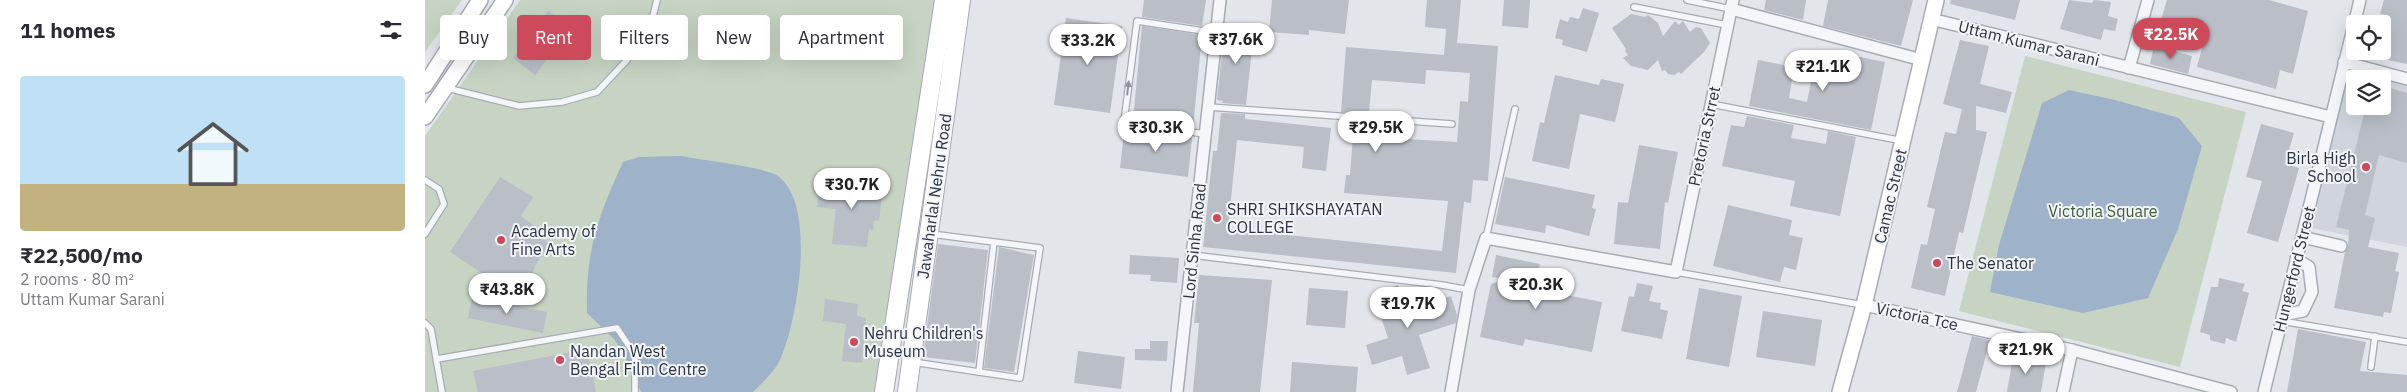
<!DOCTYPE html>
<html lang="en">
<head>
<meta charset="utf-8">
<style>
  body { margin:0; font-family:"IBM Plex Sans",sans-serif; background:#f2f2f3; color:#2b2b33; height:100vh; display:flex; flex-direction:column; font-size:19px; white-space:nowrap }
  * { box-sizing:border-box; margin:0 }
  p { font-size:16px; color:#7c7c81 }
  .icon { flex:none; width:28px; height:28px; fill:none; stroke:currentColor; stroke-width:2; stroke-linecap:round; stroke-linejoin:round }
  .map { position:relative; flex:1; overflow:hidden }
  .drawer { display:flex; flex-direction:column; background:#fff; width:425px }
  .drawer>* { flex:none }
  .guide { position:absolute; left:15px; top:15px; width:475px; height:45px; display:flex; gap:10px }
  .controls { position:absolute; left:1921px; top:15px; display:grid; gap:10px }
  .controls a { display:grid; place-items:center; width:45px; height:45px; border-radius:5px; background:#fff; box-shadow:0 5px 20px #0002; font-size:25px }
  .price { position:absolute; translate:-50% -42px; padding:0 11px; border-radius:18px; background:#fff; color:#222; font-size:16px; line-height:32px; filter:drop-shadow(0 1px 2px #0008) }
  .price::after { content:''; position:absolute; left:50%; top:30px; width:15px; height:11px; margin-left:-8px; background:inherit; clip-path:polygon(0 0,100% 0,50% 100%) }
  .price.on { background:#cd4a5b; color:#fff }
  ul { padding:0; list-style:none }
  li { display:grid; align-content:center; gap:10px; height:265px; padding:0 20px }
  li+li { border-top:1px solid #e1e1e2 }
  li span { display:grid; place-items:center; height:155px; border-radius:5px; color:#555 }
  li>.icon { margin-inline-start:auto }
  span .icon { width:90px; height:90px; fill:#fffc; stroke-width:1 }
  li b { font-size:21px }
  h2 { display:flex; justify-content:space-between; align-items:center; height:60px; padding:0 20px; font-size:21px }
  .tag { padding:0 18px; border-radius:5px; background:#fff; box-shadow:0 5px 20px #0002; font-size:18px; line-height:45px }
  .tag.on { background:#cd4a5b; color:#fff }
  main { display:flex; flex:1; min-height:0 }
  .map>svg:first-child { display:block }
  .built { fill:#d0d4dc }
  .green { fill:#c7d4c3 }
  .water { fill:#9eb2ca }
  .building { fill:#b9bec7 }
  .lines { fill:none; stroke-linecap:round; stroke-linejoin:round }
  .service-casing { stroke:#a7acb4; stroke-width:8 }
  .minor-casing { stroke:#a7acb4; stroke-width:14 }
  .secondary-casing { stroke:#a7acb4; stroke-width:18 }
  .primary-casing { stroke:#a2a9b6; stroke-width:20 }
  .service { stroke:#f5f6f9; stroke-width:5.5 }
  .minor { stroke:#f5f6f9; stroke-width:11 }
  .secondary { stroke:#fff; stroke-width:15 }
  .primary { stroke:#fff; stroke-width:18 }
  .oneway { fill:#90949e }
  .poi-dot { fill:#cd4a5b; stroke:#f2f4f8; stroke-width:2 }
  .labels { text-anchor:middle; stroke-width:4; stroke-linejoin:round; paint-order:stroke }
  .street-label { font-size:16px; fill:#2a3342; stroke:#f2f4f8 }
  .poi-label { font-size:16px; fill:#2a3342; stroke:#f2f4f8; text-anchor:start }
  .park-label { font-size:16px; fill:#3e5e38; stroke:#f2f4f8 }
</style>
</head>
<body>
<main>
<section class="drawer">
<h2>11 homes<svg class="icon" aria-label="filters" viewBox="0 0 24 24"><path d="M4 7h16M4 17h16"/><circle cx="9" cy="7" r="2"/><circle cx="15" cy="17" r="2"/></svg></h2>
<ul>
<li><span style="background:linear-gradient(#bfe0f5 70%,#c2b280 0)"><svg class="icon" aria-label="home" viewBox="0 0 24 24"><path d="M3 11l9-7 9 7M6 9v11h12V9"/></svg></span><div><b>₹22,500/mo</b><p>2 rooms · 80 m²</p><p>Uttam Kumar Sarani</p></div></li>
</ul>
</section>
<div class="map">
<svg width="1982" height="392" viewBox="0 0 1982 392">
  <rect width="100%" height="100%" fill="#e2e5ea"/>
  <!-- built -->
  <polygon class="built" points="1924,70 1957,79 1930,79 1930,106 1958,106 1958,79 1982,86 1982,247 1886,228"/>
  <!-- green -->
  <g class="green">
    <polygon points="0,0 37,0 0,52"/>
    <polygon points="95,0 527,0 507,147 469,392 0,392 0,136"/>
    <polygon points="1600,56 1821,112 1755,367 1534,311"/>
  </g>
  <!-- water -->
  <g class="water">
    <polygon points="1644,90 1690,100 1754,118 1777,146 1753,229 1723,298 1658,313 1565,292 1574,245 1617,103"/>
    <path d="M256 156C275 160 340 167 353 176 392 204 373 320 355 360 349 372 338 382 328 392H216L199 354 189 339 162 313C160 253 173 216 198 162L214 157Z"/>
  </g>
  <!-- building -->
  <g class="building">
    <polygon points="719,0 781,0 777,26 717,17"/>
    <polygon points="847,0 924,0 920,34 884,30 884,35 844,32"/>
    <polygon points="1002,0 1036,0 1032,43 1073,46 1063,181 1048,180 1046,203 1039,202 1031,273 778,247 788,151 792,151 796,113 820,114 820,119 906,128 901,171 877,168 879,147 812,140 803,229 1017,251 1023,201 919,193 921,175 925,175 929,122 943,123 942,129 983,132 982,139 1032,142 1035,101 1043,102 1045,73 1001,70 1000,84 947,80 944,113 916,112 921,47 1019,55 1021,29 1000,27"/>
    <polygon points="1079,0 1105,0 1103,28 1077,26"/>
    <polygon points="1341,0 1381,0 1378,20 1339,10"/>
    <polygon points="1403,0 1488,0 1476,46 1398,26"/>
    <polygon points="1526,0 1595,0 1590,20 1525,4"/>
    <polygon points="1644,0 1667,3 1669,0 1686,2 1683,16 1693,19 1690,31 1679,29 1676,40 1635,29"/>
    <polygon points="1742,0 1844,0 1883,11 1868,74 1855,70 1851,89 1772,67 1781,33 1736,20"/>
    <polygon points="1959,0 1982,0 1982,64 1958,59 1958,28 1961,15 1955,14"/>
    <polygon points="1158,8 1174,13 1162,52 1137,45 1138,40 1130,38 1135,19 1143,22 1145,17 1154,19"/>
    <polygon points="123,11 146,27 110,75 88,58"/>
    <polygon points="1206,14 1220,17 1223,15 1233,23 1238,36 1250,21 1254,25 1258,21 1265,32 1271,27 1276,28 1285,43 1279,52 1256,74 1254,72 1249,75 1243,74 1240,70 1237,71 1233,60 1223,70 1206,66 1198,58 1203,55 1200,51 1201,49 1187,28"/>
    <polygon points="641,18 697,26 685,113 629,105"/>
    <polygon points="717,26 777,35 768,128 708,120"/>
    <polygon points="800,26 829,29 821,105 797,103 798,101 792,100"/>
    <polygon points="1535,40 1564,46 1555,84 1587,92 1581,113 1551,106 1551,130 1562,132 1538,233 1534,232 1520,296 1486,288 1496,244 1502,245 1510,209 1502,207 1520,132 1531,134 1537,109 1518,104"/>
    <polygon points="1729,46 1767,56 1763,74 1725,64"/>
    <polygon points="1419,54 1460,62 1446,130 1324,106 1333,60 1369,67 1364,98 1382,102 1388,71 1414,76"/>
    <polygon points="1130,75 1174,85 1176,79 1199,84 1190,122 1155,114 1144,169 1107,161 1115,122 1119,123"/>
    <polygon points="1958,86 1982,93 1982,163 1954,155 1940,215 1950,218 1943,247 1974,253 1970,271 1974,272 1966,313 1959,312 1958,317 1909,308 1920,252 1923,247 1924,230 1911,227 1941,106 1958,106"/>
    <polygon points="1322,116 1369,125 1366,138 1401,144 1403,131 1431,137 1415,216 1365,206 1370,181 1297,166 1306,125 1319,127"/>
    <polygon points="1836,124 1869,133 1860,164 1874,168 1853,242 1822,233 1837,181 1821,177"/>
    <polygon points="707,129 767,137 763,177 695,168 699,133 706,133"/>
    <polygon points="1214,145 1253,152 1243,203 1240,202 1235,249 1189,244 1193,202 1203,203"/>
    <polygon points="75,177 108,197 96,216 116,231 113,235 124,244 109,267 110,268 103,280 107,282 95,299 25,252"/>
    <polygon points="1080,177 1170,195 1167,208 1171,209 1164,236 1121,225 1120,233 1070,224"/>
    <polygon points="395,181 458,186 454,221 449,220 448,230 444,229 442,247 407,244 411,209 392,207"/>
    <polygon points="1303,205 1367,220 1364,235 1378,238 1371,270 1359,267 1355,282 1288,266"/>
    <polygon points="513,244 563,250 550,363 498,357"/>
    <polygon points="574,247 609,255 589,372 559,368"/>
    <polygon points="705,255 754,258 752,283 725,281 726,275 704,274"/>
    <polygon points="1071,255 1115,264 1110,289 1177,302 1167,352 1100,339 1098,346 1055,337 1066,284 1083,279 1067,277"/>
    <polygon points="774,275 847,280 835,392 768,392 774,323 769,323"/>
    <polygon points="1794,278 1820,284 1817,291 1824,293 1811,342 1801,338 1800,344 1785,340 1785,335 1775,332 1786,287 1793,287"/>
    <polygon points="1212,283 1228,286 1224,301 1236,303 1235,309 1243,311 1237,339 1196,331 1204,296 1209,297"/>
    <polygon points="973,285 981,311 1026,296 1032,315 1031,323 994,335 1005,368 982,375 977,356 947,365 941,345 963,338 948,293"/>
    <polygon points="884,288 923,291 920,328 881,325"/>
    <polygon points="1274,288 1317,296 1304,367 1261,359"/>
    <polygon points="47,297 122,312 118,333 43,318"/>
    <polygon points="400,299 433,304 432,316 441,318 437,363 417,361 421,324 398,321"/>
    <polygon points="1338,311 1397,320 1390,366 1331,357"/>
    <polygon points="1873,329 1941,342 1935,371 1982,375 1982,392 1862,392"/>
    <polygon points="1547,336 1565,340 1551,392 1532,392"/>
    <polygon points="725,341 743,341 742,361 710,360 710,349 725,349"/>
    <polygon points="162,349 171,392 53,392 48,371"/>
    <polygon points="653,351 700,357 696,389 649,383"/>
    <polygon points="1588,356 1621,362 1616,392 1582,392"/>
    <polygon points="867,362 933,367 931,392 865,392"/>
  </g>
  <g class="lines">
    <!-- service casing -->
    <g class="service-casing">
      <g id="service">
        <polyline points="1262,0 1306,9"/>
        <polyline points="1209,7 1302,25"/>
        <polyline points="22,88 94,106 137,102 172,92 202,60 228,16 232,0"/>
        <polyline points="1286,104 1478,141"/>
        <polyline points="784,107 1027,124"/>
        <polyline points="781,134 701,124 699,122 712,21 792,33"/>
        <polyline points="0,180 14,189 19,204 0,234"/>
        <polyline points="1061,238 1090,109"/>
        <polyline points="767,255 1017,285 1044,290"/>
        <polyline points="1251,272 1438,305"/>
        <polyline points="1856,321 1982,342"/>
        <polyline points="0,323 6,329 17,392"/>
        <polyline points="12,359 192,328 210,355 210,392"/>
        <polyline points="488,362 554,372 569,242 506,234"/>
        <polyline points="1946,367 1950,336"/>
        <polyline points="554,372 595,378 615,248 569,242"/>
      </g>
    </g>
    <!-- minor casing -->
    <g class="minor-casing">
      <g id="minor">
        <polyline points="1306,9 1497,60"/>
        <polyline points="1506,19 1906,117"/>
        <polyline points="1919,62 1982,79"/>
        <polyline points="1704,68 1723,0"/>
        <polyline points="1877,237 1916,246"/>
        <polyline points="1439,305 1647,350 1806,392"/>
        <polyline points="1858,315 1878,311 1887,292 1884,267 1871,259"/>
        <polyline points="752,392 795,0"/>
        <polyline points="1026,392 1044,290 1061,238 1251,272 1308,0"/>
        <polyline points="1638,392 1647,350"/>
        <polyline points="1839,392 1935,0"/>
      </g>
    </g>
    <!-- secondary casing -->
    <g class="secondary-casing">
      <g id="secondary">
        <polyline points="0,85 55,0"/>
        <polyline points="0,117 80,0"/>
        <polyline points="1415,392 1439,305 1511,0"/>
      </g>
    </g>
    <!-- primary casing -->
    <g class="primary-casing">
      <g id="primary">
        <polyline points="459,392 519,0"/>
        <polyline points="482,392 536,0"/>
      </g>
    </g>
    <!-- service -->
    <use href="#service" class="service"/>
    <!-- minor -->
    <use href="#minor" class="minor"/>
    <!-- secondary -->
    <use href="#secondary" class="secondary"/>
    <!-- primary -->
    <use href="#primary" class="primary"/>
  </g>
  <!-- one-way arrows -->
  <defs><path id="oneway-solid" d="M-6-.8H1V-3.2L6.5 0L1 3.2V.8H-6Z" transform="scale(1.25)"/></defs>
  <use class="oneway" href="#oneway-solid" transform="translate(703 88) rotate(-83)"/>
  <!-- markers -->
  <g class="poi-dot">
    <circle cx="1941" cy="167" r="5"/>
    <circle cx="792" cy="218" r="5"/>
    <circle cx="76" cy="240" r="5"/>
    <circle cx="1512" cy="263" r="5"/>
    <circle cx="429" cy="342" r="5"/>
    <circle cx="135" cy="360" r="5"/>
  </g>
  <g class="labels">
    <!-- street labels -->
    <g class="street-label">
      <text transform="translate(1604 43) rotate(14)" y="6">Uttam Kumar Sarani</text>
      <text transform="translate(1279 136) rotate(-78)" y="6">Pretoria Strret</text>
      <text transform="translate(509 196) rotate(-82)" y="6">Jawaharlal Nehru Road</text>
      <text transform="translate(1465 196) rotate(-77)" y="6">Camac Street</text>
      <text transform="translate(769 241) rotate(-84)" y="6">Lord Sinha Road</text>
      <text transform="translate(1869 269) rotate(-76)" y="6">Hungerford Street</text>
      <text transform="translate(1492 316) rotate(12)" y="6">Victoria Tce</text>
    </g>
    <!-- poi labels -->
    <g class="poi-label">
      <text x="1931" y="164" text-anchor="end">Birla High<tspan x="1931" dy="18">School</tspan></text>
      <text x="802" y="215">SHRI SHIKSHAYATAN<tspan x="802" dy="18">COLLEGE</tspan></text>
      <text x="86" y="237">Academy of<tspan x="86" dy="18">Fine Arts</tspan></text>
      <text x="1522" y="269">The Senator</text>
      <text x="439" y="339">Nehru Children's<tspan x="439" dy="18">Museum</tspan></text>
      <text x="145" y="357">Nandan West<tspan x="145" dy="18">Bengal Film Centre</tspan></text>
    </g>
    <!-- park labels -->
    <g class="park-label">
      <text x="1678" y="217">Victoria Square</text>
    </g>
  </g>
</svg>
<div class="controls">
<a><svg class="icon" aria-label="locate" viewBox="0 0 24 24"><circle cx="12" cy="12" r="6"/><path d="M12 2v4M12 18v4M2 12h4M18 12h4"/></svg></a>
<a><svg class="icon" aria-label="layers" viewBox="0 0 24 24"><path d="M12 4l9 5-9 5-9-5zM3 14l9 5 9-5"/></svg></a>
</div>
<b class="price on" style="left:1746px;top:60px">₹22.5K</b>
<b class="price" style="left:811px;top:65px">₹37.6K</b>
<b class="price" style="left:663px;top:66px">₹33.2K</b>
<b class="price" style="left:1398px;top:92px">₹21.1K</b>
<b class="price" style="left:731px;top:153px">₹30.3K</b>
<b class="price" style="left:951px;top:153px">₹29.5K</b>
<b class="price" style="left:427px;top:210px">₹30.7K</b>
<b class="price" style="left:1111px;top:310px">₹20.3K</b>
<b class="price" style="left:82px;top:315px">₹43.8K</b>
<b class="price" style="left:983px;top:329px">₹19.7K</b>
<b class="price" style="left:1601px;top:375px">₹21.9K</b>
<div class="guide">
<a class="tag">Buy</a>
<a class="tag on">Rent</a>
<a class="tag">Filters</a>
<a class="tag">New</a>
<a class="tag">Apartment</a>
</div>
</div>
</main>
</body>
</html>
